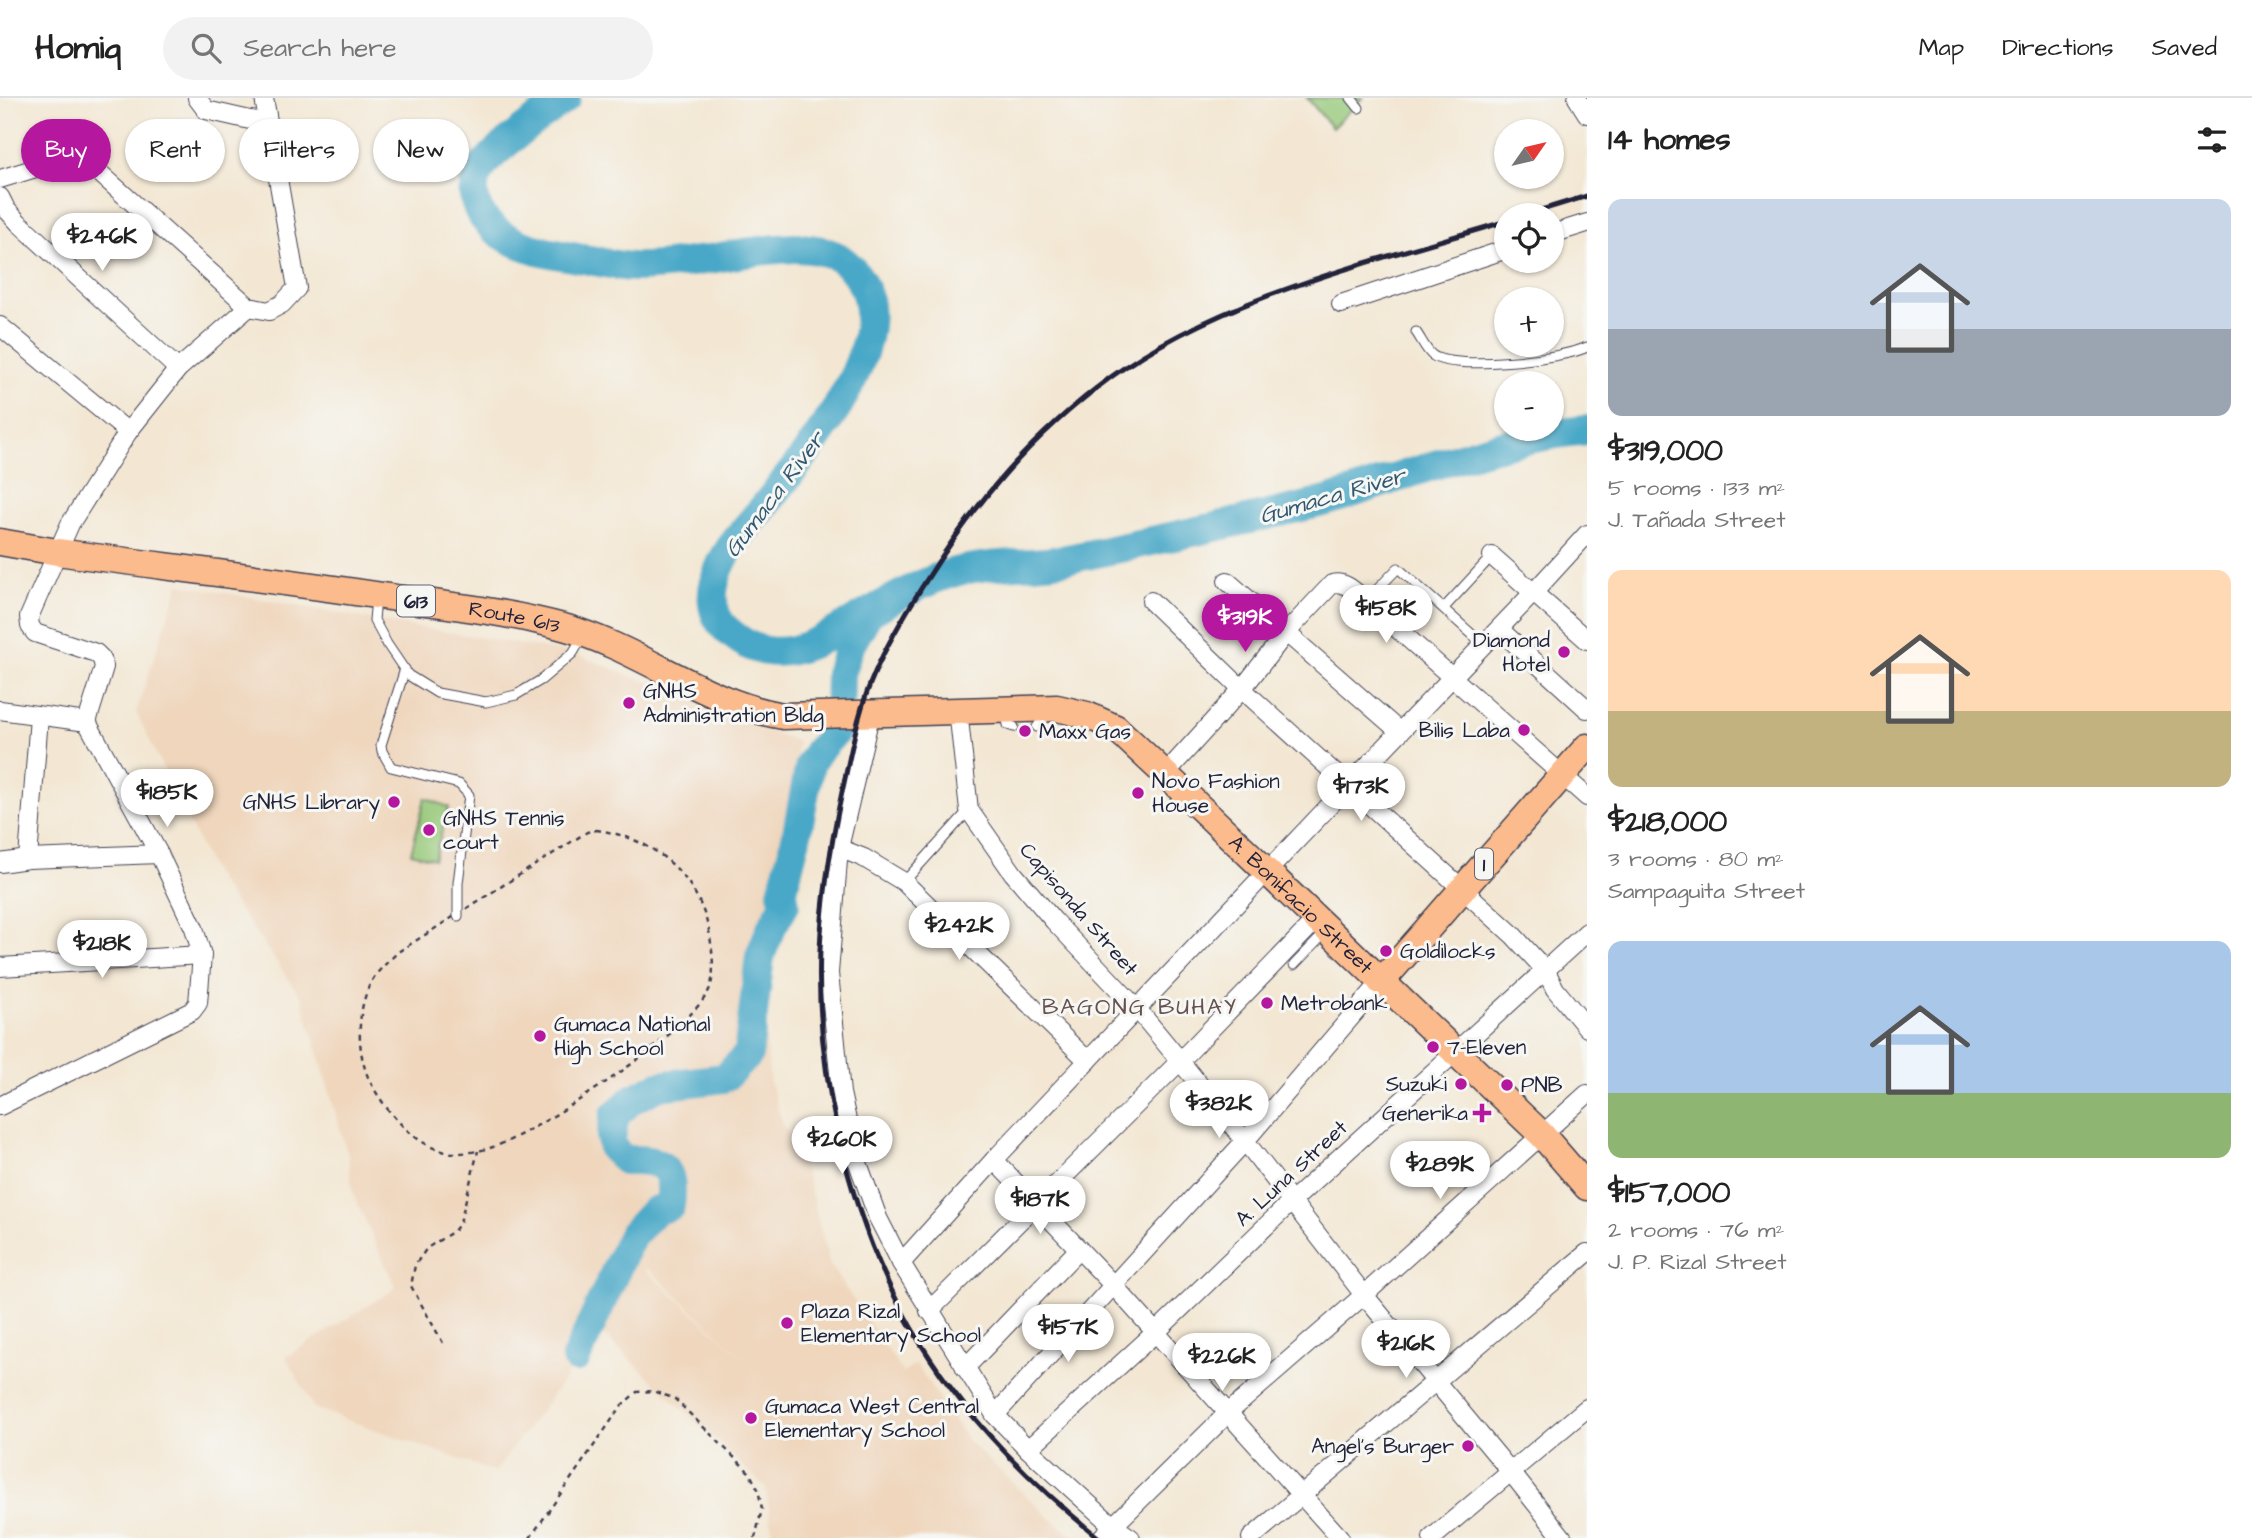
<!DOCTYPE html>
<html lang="en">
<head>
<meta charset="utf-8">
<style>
  body { margin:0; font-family:"Architects Daughter",sans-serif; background:#f2f2f2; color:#222; height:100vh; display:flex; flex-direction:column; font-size:26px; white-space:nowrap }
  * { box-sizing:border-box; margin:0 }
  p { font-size:23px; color:#767676 }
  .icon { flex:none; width:38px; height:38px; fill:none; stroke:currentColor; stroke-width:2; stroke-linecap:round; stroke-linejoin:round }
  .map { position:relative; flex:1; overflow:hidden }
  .side { display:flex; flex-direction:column; background:#fff; width:665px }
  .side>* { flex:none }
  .guide { position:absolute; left:21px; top:21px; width:665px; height:63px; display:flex; gap:14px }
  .needle { width:46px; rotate:56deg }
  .tools { position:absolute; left:1494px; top:21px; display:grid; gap:14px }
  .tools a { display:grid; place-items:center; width:70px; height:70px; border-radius:50%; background:#fff; box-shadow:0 2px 5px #0004; font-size:35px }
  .price { position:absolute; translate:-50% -60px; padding:0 16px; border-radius:24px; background:#fff; color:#222; font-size:23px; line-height:46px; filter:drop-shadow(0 2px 4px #0008) }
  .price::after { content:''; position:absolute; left:50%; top:42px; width:21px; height:16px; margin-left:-10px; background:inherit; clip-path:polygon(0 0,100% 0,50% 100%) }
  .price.selected { background:#b5179e; color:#fff }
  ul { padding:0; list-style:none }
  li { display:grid; align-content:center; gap:14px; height:371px; padding:0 21px }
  li span { display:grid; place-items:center; height:217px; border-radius:14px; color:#555 }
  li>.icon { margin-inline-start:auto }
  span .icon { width:126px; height:126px; fill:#fffc; stroke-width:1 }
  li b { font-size:30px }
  h2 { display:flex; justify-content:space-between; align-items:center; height:84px; padding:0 21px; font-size:30px }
  .chip { padding:0 24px; border-radius:32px; background:#fff; box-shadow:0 2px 5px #0004; font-size:24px; line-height:63px }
  .chip.selected { background:#b5179e; color:#fff }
  header { display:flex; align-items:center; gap:42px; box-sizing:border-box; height:98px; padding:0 35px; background:#fff; border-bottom:2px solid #e0e0e0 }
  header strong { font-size:33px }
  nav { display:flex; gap:38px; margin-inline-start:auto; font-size:24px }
  .search { width:490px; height:63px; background:#f2f2f2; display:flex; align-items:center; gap:18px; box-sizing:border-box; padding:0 24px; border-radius:38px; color:#767676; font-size:26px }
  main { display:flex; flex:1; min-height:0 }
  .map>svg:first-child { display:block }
  .built { fill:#efd6bc; fill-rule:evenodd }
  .green { fill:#95c878; stroke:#5c755a; stroke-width:2 }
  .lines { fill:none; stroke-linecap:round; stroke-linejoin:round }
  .river { stroke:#48a8c7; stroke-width:30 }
  .service-casing { stroke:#414052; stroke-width:11 }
  .minor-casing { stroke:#414052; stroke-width:20 }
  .primary-casing { stroke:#414052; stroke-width:29 }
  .path { stroke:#414052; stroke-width:2.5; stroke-dasharray:5 5; stroke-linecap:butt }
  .service { stroke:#fff; stroke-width:9 }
  .minor { stroke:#fff; stroke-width:18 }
  .primary { stroke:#fbbb8d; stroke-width:26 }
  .rail { stroke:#22223b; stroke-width:5 }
  .poi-dot { fill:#b5179e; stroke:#f6f6f2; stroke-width:2.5 }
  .labels { text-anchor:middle; stroke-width:6; stroke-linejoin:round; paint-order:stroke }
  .shield { fill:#f6f6f2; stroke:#626272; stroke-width:2 }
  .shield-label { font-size:19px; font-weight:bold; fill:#22223b }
  .street-label { font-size:21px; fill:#22223b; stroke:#f6f6f2 }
  .poi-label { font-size:21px; fill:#22223b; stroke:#f6f6f2; text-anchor:start }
  .water-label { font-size:23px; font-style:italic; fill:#315873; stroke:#f6f6f2 }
  .neighbourhood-label { font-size:23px; letter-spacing:2px; fill:#655152; stroke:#f6f6f2 }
</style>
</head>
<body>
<header>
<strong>Homiq</strong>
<div class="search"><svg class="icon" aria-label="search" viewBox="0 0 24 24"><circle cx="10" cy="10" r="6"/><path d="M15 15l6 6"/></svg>Search here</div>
<nav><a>Map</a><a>Directions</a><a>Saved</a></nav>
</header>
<main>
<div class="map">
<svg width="1587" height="1440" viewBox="0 0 1587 1440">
  <rect width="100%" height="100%" fill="#f6f6f2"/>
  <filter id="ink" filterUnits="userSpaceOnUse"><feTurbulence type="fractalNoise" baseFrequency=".0143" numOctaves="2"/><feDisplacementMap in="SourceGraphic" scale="14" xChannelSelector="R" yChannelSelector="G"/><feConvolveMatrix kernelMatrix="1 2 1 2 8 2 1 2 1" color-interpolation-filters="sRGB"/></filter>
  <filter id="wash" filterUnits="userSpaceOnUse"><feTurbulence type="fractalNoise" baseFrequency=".00686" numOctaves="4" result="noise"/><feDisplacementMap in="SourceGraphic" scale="28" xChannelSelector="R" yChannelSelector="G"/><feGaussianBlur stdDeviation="1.57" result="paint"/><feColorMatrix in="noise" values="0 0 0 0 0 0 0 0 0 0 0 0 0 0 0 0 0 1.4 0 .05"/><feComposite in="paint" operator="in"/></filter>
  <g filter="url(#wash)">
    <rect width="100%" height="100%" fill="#f3e7d3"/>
    <!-- built -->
    <path class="built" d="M179 486 374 522 573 555 798 644 761 885 770 984 784 1030 798 1046 830 1167 903 1275 916 1266 969 1344 1050 1420 1075 1440H773L766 1390 600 1233 495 1374 314 1310 286 1259 396 1190 353 1096 348 1057 302 900 214 776 136 614ZM646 1170H647L748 1264 645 1172Z"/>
    <!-- green -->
    <g class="green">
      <polygon points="1307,0 1363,0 1332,30"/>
      <polygon points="425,700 449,709 434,761 411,755"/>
    </g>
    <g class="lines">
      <!-- river -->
      <g class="river">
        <path d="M566 0C545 16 483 57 476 80 469 99 479 118 493 130 521 153 555 156 590 162 605 165 621 169 636 169 651 169 668 167 683 165 727 161 811 133 847 166 917 230 804 358 763 410 747 429 728 448 719 471 710 493 709 515 726 531 737 541 752 551 767 553 799 558 827 538 854 523 884 506 922 483 955 474 991 464 1030 468 1067 461 1150 444 1233 425 1315 406 1343 399 1369 389 1396 380 1458 359 1521 338 1587 332"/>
        <path d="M576 1260 632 1137 654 1113 670 1108C675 1068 663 1061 625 1062L613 1051 611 1040 615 1017 633 1001 659 988 724 980 748 957 760 858 771 830 785 806 782 794 796 740 810 666 818 653 835 634 839 626 840 576 848 551 868 516"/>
      </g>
    </g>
  </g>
  <g filter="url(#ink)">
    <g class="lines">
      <!-- service casing -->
      <g class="service-casing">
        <g id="service">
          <polyline points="1351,0 1359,10"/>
          <path d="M1416 234C1421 241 1426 252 1432 257 1452 273 1564 261 1587 249"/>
          <polyline points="376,501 374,522 387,546 408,577 437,595 486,604 516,597 541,582 573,555 583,538"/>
          <polyline points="1366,503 1398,470 1484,547"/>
          <polyline points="1444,510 1492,458"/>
          <polyline points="405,571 381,647 382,653 391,669 459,686 469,697 458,785 458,818"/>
          <polyline points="1006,615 1008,627 1014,629"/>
          <polyline points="1037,629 1049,615"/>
          <polyline points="904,784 969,712"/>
          <polyline points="1294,867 1326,834"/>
        </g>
      </g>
      <!-- minor casing -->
      <g class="minor-casing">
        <g id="minor">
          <polyline points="197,0 206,12 250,22 268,24"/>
          <polyline points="1577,0 1587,16"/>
          <polyline points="0,81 72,59 84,61 249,209 269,213 282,206 297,190 264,0"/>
          <polyline points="0,99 6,111 19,125 178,271"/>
          <polyline points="1552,136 1587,125"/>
          <polyline points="1341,206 1507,151"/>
          <polyline points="0,228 128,334"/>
          <polyline points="1492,458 1587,542"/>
          <polyline points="1227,483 1400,634"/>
          <polyline points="1151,503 1242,591 1513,837 1546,873 1555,891 1587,930"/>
          <polyline points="1499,531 1587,611"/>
          <polyline points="0,612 87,624"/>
          <polyline points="958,612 969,712 1013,775 1054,823 1138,912 1180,963 1245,1043 1364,1197 1510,1373 1563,1440"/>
          <polyline points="871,614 839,750 829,875 841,995 854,1054 878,1120 901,1165 995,1317 1028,1351 1113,1428 1131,1440"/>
          <path d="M1165 676 1242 591 1285 536 1332 486C1345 482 1356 495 1366 503L1587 699"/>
          <polyline points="839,750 864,760 904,784 1088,963"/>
          <polyline points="28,761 39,619"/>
          <polyline points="0,765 28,761 159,756"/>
          <polyline points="0,869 202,857"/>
          <polyline points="0,1008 192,913 198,905 202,857 194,830 159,756 87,624 104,569 102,561 96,555 35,535 30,528 29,519 70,426 128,334 178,271 249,209"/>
          <polyline points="994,1062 1114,1188 1340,1440"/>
          <polyline points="901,1165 994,1062 1348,688 1534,494 1587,436"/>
          <polyline points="929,1213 1180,963 1316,822"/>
          <polyline points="965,1270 1079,1151"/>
          <polyline points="995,1317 1245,1043 1381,884"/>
          <polyline points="1028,1351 1155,1235 1291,1104 1587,834"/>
          <polyline points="1101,1440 1228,1315 1364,1197 1587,996"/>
          <polyline points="1251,1440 1587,1155"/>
          <polyline points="1432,1440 1587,1310"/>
        </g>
      </g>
      <!-- primary casing -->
      <g class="primary-casing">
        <g id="primary">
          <path id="s1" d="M0 444 57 454C168 469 279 482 389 499 448 507 509 514 567 530 642 552 705 605 783 618L1057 610 1087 617 1116 630 1165 676 1542 1037 1587 1089"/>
          <polyline points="1381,884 1587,649"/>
        </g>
      </g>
      <!-- path -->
      <g class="path">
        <path d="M596 732C658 740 703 782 711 845 713 858 714 875 711 887 699 930 536 1035 493 1049 481 1053 468 1055 456 1055 419 1055 382 1010 368 979 357 952 357 917 368 891 373 876 387 865 398 854L587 734Z"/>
        <polyline points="443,1245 411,1188 415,1167 427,1150 454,1133 460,1125 478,1053"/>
        <polyline points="530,1440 622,1307 637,1294 653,1293 675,1301 749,1374 758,1391 762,1411 755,1440"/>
      </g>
      <!-- service -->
      <use href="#service" class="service"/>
      <!-- minor -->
      <use href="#minor" class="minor"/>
      <!-- primary -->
      <use href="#primary" class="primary"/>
      <!-- rail -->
      <g class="rail">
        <polyline points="1525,117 1587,98"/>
        <path d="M1099 1440C1019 1375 951 1305 902 1213 847 1109 815 970 820 852 822 799 831 746 842 694 851 654 858 612 875 574 888 544 905 516 922 489 976 403 1030 339 1111 279 1219 199 1379 162 1507 123"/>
      </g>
    </g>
  </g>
  <!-- markers -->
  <g class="poi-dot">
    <circle cx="1564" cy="554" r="7"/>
    <circle cx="629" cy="605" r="7"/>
    <circle cx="1524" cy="632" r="7"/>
    <circle cx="1025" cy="633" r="7"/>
    <circle cx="1138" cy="695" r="7"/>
    <circle cx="394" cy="704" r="7"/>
    <circle cx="429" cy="732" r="7"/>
    <circle cx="1386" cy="853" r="7"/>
    <circle cx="1267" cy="905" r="7"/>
    <circle cx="540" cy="938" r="7"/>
    <circle cx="1433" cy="949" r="7"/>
    <circle cx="1461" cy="986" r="7"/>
    <circle cx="1507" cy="987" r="7"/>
    <path d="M1478.5 1004.5h7v7h7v7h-7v7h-7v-7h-7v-7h7z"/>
    <circle cx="787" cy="1225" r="7"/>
    <circle cx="751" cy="1320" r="7"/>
    <circle cx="1468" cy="1348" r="7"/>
  </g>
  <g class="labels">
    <!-- shield labels -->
    <g class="shield">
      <rect x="397" y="487.5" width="38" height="31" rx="5"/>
      <rect x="1475" y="750.5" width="18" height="31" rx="5"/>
    </g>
    <g class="shield-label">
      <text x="416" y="510">613</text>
      <text x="1484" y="773">1</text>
    </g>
    <!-- street labels -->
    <g class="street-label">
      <text dy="7" stroke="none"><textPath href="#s1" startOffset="520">Route 613</textPath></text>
      <text dy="7" stroke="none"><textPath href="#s1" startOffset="1400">A. Bonifacio Street</textPath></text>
      <text transform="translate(1079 811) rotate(49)" y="7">Capisonda Street</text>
      <text transform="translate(1291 1075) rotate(-43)" y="7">A. Luna Street</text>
    </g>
    <!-- poi labels -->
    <g class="poi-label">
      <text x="1550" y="549" text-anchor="end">Diamond<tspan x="1550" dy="24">Hotel</tspan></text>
      <text x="643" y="600">GNHS<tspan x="643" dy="24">Administration Bldg</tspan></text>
      <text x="1510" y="639" text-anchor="end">Bilis Laba</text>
      <text x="1039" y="640">Maxx Gas</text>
      <text x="1152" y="690">Novo Fashion<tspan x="1152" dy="24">House</tspan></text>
      <text x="380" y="711" text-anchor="end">GNHS Library</text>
      <text x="443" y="727">GNHS Tennis<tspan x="443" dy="24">court</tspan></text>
      <text x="1400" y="860">Goldilocks</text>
      <text x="1281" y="912">Metrobank</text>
      <text x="554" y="933">Gumaca National<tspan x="554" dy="24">High School</tspan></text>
      <text x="1447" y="956">7-Eleven</text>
      <text x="1447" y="993" text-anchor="end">Suzuki</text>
      <text x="1521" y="994">PNB</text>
      <text x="1468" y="1022" text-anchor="end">Generika</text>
      <text x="801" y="1220">Plaza Rizal<tspan x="801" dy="24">Elementary School</tspan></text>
      <text x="765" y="1315">Gumaca West Central<tspan x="765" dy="24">Elementary School</tspan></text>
      <text x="1454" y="1355" text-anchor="end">Angel's Burger</text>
    </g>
    <!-- water labels -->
    <g class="water-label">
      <text transform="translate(774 396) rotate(-53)" y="8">Gumaca River</text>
      <text transform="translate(1332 397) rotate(-16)" y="8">Gumaca River</text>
    </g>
    <!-- neighbourhood labels -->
    <g class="neighbourhood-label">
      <text x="1140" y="916">BAGONG BUHAY</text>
    </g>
  </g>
</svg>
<div class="tools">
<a><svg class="needle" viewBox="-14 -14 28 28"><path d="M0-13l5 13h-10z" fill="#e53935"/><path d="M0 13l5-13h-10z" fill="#767676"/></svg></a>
<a><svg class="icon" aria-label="locate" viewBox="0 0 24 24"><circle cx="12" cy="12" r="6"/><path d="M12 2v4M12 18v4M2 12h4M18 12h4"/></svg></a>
<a>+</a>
<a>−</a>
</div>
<b class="price" style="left:102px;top:175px">$246K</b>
<b class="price" style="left:1386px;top:547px">$158K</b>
<b class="price selected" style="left:1245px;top:556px">$319K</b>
<b class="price" style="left:1361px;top:725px">$173K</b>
<b class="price" style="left:167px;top:731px">$185K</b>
<b class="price" style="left:959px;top:864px">$242K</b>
<b class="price" style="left:102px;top:882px">$218K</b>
<b class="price" style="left:1219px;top:1042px">$382K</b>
<b class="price" style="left:842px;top:1078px">$260K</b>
<b class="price" style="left:1440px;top:1103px">$289K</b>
<b class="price" style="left:1040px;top:1138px">$187K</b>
<b class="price" style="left:1068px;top:1266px">$157K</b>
<b class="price" style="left:1406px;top:1282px">$216K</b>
<b class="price" style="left:1222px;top:1295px">$226K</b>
<div class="guide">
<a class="chip selected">Buy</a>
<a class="chip">Rent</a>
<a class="chip">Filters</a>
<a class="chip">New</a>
</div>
</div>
<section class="side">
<h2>14 homes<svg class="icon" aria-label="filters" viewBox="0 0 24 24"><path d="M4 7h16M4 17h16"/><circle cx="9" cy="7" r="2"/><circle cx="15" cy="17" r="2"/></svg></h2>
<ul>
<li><span style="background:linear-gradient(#c9d6e8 60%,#9aa5b1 0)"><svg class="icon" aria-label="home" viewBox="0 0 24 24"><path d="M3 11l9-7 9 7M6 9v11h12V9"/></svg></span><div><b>$319,000</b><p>5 rooms · 133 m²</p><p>J. Tañada Street</p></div></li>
<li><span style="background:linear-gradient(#ffd9b3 65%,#c2b280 0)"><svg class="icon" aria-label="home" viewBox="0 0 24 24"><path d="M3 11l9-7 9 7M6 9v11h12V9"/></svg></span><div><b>$218,000</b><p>3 rooms · 80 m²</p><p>Sampaguita Street</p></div></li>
<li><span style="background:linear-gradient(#a9c7e8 70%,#8fb573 0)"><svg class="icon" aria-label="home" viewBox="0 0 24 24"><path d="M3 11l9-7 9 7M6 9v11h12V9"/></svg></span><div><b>$157,000</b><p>2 rooms · 76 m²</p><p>J. P. Rizal Street</p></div></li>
</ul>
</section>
</main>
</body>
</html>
